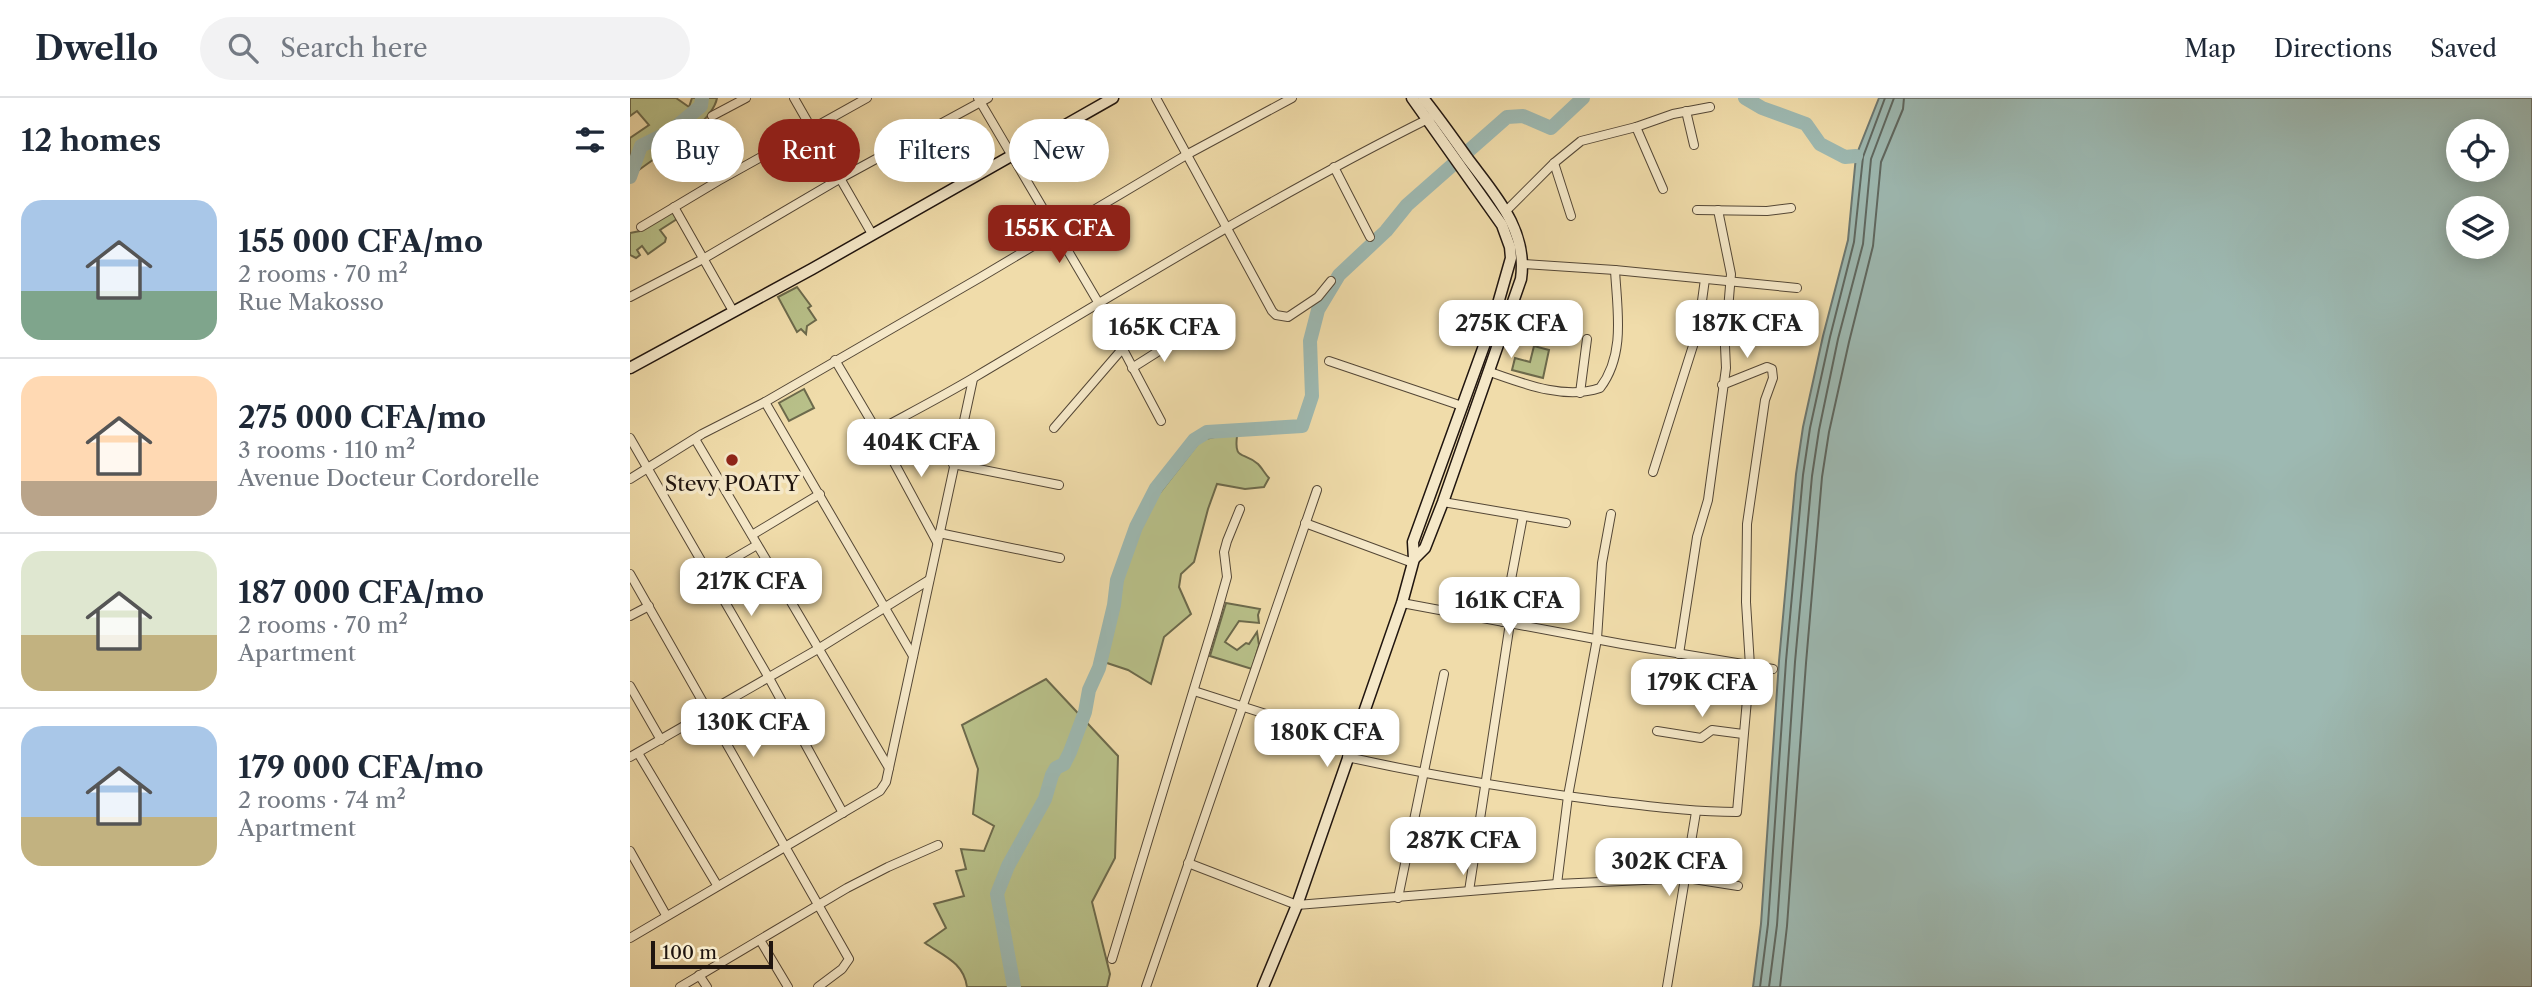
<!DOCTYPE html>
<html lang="en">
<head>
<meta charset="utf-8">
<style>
  body { margin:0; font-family:"Libre Caslon Text",serif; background:#f2f2f3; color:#1f2937; height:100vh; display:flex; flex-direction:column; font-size:26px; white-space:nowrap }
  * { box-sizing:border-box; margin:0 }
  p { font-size:23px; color:#747a83 }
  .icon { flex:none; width:38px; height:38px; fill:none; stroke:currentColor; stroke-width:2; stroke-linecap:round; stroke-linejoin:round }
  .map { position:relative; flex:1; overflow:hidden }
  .sheet { display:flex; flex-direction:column; background:#fff; width:630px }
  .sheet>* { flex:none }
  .hud { position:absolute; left:21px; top:21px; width:665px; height:63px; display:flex; gap:14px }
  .fabs { position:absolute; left:1816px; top:21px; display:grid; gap:14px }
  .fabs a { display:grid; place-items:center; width:63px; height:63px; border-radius:50%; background:#fff; box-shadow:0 4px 18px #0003; font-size:35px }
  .scale { position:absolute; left:21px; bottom:18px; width:122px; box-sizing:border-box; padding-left:7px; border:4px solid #20150f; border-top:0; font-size:19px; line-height:24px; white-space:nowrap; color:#20150f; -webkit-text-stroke:5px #f5e8c8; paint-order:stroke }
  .price { position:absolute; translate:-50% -60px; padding:0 16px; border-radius:14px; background:#fff; color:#222; font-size:23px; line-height:46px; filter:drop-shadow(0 2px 4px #0008) }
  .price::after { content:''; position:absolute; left:50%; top:42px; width:21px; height:16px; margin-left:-10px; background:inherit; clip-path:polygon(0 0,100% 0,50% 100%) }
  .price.selected { background:#8f2418; color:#fff }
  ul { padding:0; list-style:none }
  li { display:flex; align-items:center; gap:21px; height:175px; padding:0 21px }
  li+li { border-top:2px solid #e0e1e3 }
  li span { display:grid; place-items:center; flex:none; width:196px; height:140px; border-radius:21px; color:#555 }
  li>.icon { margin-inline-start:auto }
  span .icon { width:84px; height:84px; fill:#fffc; stroke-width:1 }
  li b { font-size:30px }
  h2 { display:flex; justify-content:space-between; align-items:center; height:84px; padding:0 21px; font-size:30px }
  .tag { padding:0 24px; border-radius:32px; background:#fff; box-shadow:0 4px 18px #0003; font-size:24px; line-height:63px }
  .tag.selected { background:#8f2418; color:#fff }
  header { display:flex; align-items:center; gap:42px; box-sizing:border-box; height:98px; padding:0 35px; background:#fff; border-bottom:2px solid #e0e1e3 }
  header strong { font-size:33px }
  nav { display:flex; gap:38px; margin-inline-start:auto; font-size:24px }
  .search { width:490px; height:63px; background:#f2f2f3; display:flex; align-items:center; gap:18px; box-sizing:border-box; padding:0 24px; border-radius:38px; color:#747a83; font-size:26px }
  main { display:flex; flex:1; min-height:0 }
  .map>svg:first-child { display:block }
  .green { fill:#b8c089; stroke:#6c6a4c; stroke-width:2 }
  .water { fill:#9db9b2; stroke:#6b7771; stroke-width:2; fill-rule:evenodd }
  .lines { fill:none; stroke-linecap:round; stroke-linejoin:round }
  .shore { stroke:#5e6760; stroke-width:2 }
  .river { stroke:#9db9b2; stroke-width:14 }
  .street-casing { stroke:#544736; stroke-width:10 }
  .secondary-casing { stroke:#20150f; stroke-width:13 }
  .street { stroke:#f5e8c8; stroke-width:8 }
  .secondary { stroke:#f5e8c8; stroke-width:10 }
  .poi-dot { fill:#8f2418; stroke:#f5e8c8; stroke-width:2.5 }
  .labels { text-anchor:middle; stroke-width:7; stroke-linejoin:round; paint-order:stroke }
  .poi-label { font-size:21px; fill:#20150f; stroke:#f5e8c8 }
</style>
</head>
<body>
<header>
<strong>Dwello</strong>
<div class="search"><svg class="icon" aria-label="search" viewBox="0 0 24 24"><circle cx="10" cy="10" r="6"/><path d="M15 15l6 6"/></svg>Search here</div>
<nav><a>Map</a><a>Directions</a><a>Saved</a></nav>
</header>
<main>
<section class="sheet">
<h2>12 homes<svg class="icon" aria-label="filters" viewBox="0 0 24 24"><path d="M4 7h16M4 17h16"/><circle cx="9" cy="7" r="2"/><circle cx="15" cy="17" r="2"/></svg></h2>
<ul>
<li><span style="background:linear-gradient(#a9c7e8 65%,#7fa58c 0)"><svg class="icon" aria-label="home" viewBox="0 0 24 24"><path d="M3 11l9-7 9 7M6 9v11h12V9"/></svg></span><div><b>155 000 CFA/mo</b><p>2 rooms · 70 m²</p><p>Rue Makosso</p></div></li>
<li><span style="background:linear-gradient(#ffd9b3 75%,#b9a48a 0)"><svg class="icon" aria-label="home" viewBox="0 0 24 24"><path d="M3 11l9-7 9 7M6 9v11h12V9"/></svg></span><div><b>275 000 CFA/mo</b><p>3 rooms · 110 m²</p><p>Avenue Docteur Cordorelle</p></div></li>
<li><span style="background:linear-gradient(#dfe7d0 60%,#c2b280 0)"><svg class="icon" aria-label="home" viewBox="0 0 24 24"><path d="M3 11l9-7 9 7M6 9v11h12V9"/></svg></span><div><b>187 000 CFA/mo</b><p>2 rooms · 70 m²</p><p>Apartment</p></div></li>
<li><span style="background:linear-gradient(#a9c7e8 65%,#c2b280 0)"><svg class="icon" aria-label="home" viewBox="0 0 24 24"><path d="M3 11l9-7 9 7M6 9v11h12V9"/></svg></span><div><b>179 000 CFA/mo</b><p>2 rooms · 74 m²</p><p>Apartment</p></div></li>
</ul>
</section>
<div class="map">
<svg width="1902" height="889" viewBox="0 0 1902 889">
  <rect width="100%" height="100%" fill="#f0dcaa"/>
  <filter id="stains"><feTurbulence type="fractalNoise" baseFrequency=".00286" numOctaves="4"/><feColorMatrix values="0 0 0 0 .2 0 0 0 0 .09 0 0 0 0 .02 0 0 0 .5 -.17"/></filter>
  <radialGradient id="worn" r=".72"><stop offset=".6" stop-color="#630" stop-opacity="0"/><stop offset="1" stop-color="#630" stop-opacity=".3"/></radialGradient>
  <!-- green -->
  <g class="green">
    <path d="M0 0H46L59 9 62 0H87C82 28 23 59 0 79V40L19 27 7 13 0 18Z"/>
    <polygon points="42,113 47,121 30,132 36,140 35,144 18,156 12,148 7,152 10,157 6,160 0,157 0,135 10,133"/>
    <polygon points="167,189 181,208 178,210 186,222 177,228 176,236 171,231 167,234 148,199"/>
    <polygon points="904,248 919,252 913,280 882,272 885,260 900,264"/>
    <polygon points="174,291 184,310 159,323 149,305"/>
    <path d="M598 336 607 338C604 363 613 353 628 366 632 370 635 376 639 380L634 389 615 391 587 386 578 411 564 464 551 476 549 489 561 516 534 539 521 586 498 572 474 564 497 462 522 405 571 342Z"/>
    <polygon points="596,505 630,511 628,517 629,525 609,523 595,544 607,552 616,545 619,546 627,534 629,547 622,571 580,558"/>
    <path d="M416 581 488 658 485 760 462 804 480 876 477 889H337C334 865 314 858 295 845L316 830 304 806 334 798 326 773 336 771 331 751 354 753 364 728 343 716 348 671 332 627Z"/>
  </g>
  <!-- water -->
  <path class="water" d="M1249 0H1902V889H1123L1131 826 1149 563 1166 376 1173 329 1193 238 1218 142 1226 58ZM1829 33H1867V72H1829ZM1829 110H1867V149H1829Z"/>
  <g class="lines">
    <!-- shore -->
    <g class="shore">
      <polyline points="1130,889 1138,826 1156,563 1173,377 1180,330 1200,239 1224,144 1233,59 1255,0"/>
      <polyline points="1139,889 1147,827 1165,564 1182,378 1189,332 1208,241 1233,146 1241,61 1264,0"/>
      <polyline points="1150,889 1157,828 1176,565 1192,379 1199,334 1219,244 1243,148 1251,64 1273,11 1274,0"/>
    </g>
    <!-- river -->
    <g class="river">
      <polyline points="1115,0 1132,10 1176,26 1190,46 1215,59 1226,58"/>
      <polyline points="0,79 11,48 41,33 71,8 72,0"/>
      <polyline points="384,889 367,796 378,768 415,701 422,677 426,670 434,666 440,654 455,614 459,592 469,570 484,507 487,482 506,429 526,390 564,342 577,334 672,328 682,298 680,243 688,212 709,177 756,133 777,107 877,19 893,18 921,30 953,0"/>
    </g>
    <!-- street casing -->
    <g class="street-casing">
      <g id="street">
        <polyline points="164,0 242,136"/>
        <polyline points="348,0 468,204 531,323"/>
        <polyline points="526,0 642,213 646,217 658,219 688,199 701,183"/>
        <polyline points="1056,13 1064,47"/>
        <polyline points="82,18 116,0"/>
        <polyline points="1006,29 1033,91"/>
        <polyline points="924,65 941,118"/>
        <polyline points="704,69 740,139"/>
        <polyline points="44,109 103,213"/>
        <polyline points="1067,112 1137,113 1161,110"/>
        <polyline points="876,113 924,65 951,43 1006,29 1043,16 1080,9"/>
        <polyline points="11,129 88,83 237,0"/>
        <polyline points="893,166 985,172 1167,190"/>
        <polyline points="0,199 73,161 211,80 358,0"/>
        <path d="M205 262 247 333C280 315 313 298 345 279 495 190 643 98 800 20"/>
        <polyline points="699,263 832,308"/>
        <polyline points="502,270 551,239"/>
        <path d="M860 274C894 286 935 302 970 290 996 256 987 211 985 172"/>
        <polyline points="950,295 957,241"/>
        <polyline points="135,304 283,558"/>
        <polyline points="424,330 493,250"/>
        <polyline points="247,333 307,444"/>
        <polyline points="0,340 139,580 213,715"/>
        <polyline points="65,341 259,670"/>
        <polyline points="323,366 429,387"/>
        <polyline points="1023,374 1068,232 1075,181"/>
        <polyline points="0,381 72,336 135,304 351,179 558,56 662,0"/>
        <polyline points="813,404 936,425"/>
        <polyline points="675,425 783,465"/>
        <polyline points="309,435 430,460"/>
        <polyline points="122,437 190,396"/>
        <polyline points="79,475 127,447"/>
        <polyline points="0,476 219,861 212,871 188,889"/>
        <polyline points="772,505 992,546 1143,571"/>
        <polyline points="0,518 19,508"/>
        <polyline points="873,524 893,418"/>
        <polyline points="1049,556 1067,439 1078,402 1096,270 1095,248 1101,176 1088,112"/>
        <polyline points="0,588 31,642"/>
        <polyline points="564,593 723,644"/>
        <polyline points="1027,633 1071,640 1082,632 1113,636"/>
        <polyline points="8,655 87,787"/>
        <polyline points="0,659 188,551 299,482"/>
        <path d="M717 659C803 678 888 692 975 703 1019 708 1063 714 1107 714L1120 568 1116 504 1117 426 1135 302 1143 280 1142 271 1137 269 1092 287"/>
        <polyline points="0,753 36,817"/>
        <polyline points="558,765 667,807 927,786 1057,780 1108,788"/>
        <polyline points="927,786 938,698 967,541 972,465 981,416"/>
        <polyline points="839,793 880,525"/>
        <polyline points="768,800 814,576"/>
        <polyline points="0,840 250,693 256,684 343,281"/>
        <polyline points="130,842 158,889"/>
        <polyline points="482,861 586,518 597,479 594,454 597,443 610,411"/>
        <polyline points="69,877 77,889"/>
        <polyline points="50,889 217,790 258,769 308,747"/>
        <polyline points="516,889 687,392"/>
        <polyline points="1037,889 1066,714"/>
      </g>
    </g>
    <!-- secondary casing -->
    <g class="secondary-casing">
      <g id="secondary">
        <polyline points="782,0 872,127 880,149 881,160 863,223 783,444 784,461"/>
        <polyline points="0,270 182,171 483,0"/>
        <path d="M633 889 667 807 772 505 784 461 795 450 813 404 891 181C898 132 865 97 838 61 823 40 809 20 793 0"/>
      </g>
    </g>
    <!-- street -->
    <use href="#street" class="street"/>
    <!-- secondary -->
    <use href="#secondary" class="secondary"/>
  </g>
  <!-- markers -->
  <circle class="poi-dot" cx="102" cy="362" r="7"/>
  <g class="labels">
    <!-- poi labels -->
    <g class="poi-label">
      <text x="102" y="393">Stevy POATY</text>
    </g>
  </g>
  <rect width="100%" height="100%" filter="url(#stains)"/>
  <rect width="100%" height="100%" fill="url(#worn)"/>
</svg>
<div class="fabs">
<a><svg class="icon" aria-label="locate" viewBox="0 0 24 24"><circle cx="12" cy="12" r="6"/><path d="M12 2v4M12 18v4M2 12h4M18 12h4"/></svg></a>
<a><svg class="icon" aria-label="layers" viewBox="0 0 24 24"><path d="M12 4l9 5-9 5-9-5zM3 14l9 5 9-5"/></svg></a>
</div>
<div class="scale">100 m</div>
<b class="price selected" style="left:429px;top:167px">155K CFA</b>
<b class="price" style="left:881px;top:262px">275K CFA</b>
<b class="price" style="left:1117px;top:262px">187K CFA</b>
<b class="price" style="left:534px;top:266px">165K CFA</b>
<b class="price" style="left:291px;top:381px">404K CFA</b>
<b class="price" style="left:121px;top:520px">217K CFA</b>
<b class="price" style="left:879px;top:539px">161K CFA</b>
<b class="price" style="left:1072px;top:621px">179K CFA</b>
<b class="price" style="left:123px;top:661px">130K CFA</b>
<b class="price" style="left:697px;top:671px">180K CFA</b>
<b class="price" style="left:833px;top:779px">287K CFA</b>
<b class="price" style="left:1039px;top:800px">302K CFA</b>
<div class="hud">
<a class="tag">Buy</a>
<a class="tag selected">Rent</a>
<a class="tag">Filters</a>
<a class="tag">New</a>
</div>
</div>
</main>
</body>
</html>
